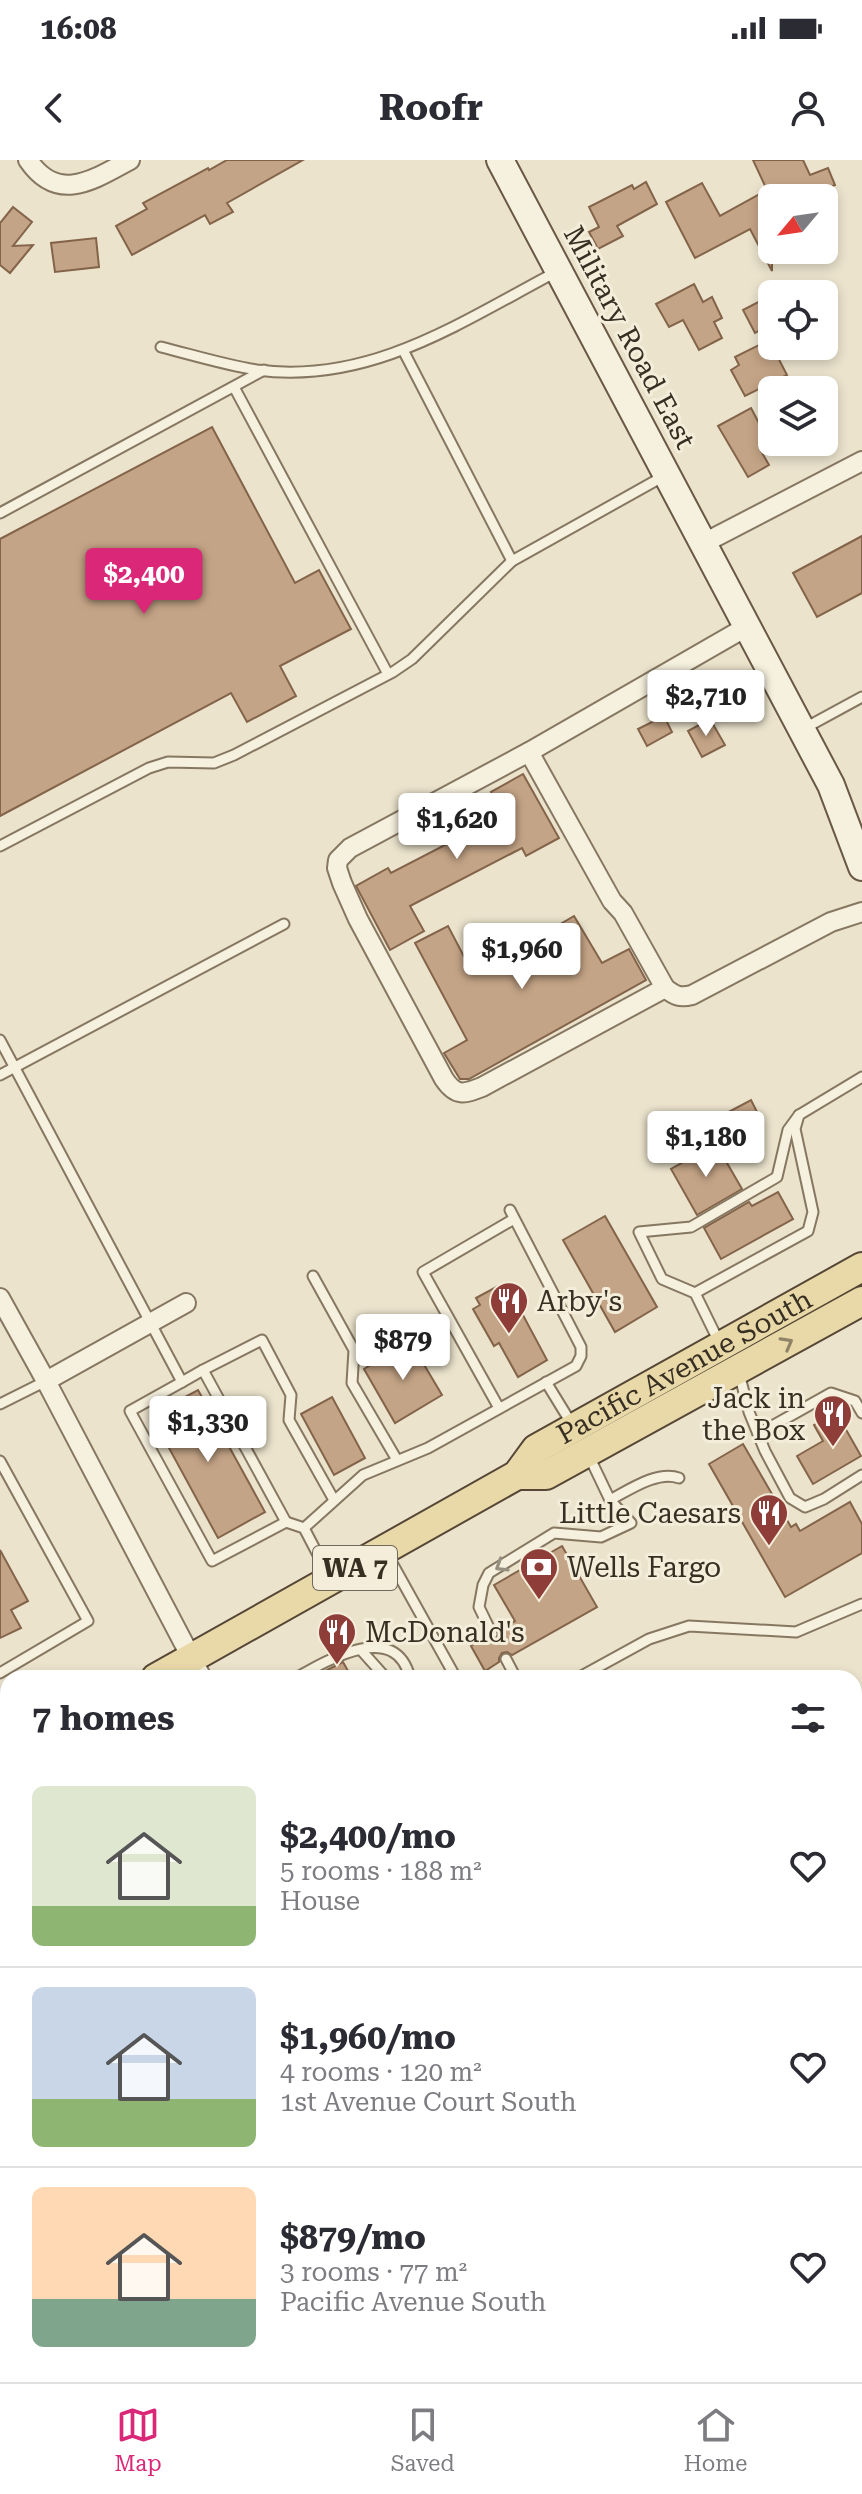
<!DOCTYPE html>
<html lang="en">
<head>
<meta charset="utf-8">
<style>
  body { margin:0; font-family:"Roboto Serif",serif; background:#f7f7f7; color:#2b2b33; height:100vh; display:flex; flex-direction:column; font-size:30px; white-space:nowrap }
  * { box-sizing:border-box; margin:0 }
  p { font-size:26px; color:#7c7c81 }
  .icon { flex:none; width:44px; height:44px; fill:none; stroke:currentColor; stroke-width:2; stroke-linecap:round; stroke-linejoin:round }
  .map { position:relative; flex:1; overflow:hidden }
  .panel { position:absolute; left:0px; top:1510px; width:862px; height:712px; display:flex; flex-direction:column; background:#fff; border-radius:24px 24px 0 0; box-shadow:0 4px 12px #0003 }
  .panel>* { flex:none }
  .needle { width:52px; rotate:241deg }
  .tools { position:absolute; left:758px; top:24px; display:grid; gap:16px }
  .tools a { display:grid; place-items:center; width:80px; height:80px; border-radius:12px; background:#fff; box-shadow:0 4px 12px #0003; font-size:40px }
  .price { position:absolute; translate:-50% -68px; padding:0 18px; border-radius:8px; background:#fff; color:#222; font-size:26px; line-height:52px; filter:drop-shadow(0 2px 4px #0008) }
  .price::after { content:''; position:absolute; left:50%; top:48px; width:24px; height:18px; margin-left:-12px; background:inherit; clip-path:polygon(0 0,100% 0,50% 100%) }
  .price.current { background:#db2777; color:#fff }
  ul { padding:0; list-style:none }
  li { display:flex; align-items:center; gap:24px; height:200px; padding:0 32px }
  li+li { border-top:2px solid #e1e1e2 }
  li span { display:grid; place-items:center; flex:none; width:224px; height:160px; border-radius:12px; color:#555 }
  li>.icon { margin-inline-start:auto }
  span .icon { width:96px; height:96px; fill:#fffc; stroke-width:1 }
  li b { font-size:34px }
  h2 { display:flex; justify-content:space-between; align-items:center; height:96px; padding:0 32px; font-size:34px }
  .status { display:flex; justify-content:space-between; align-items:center; height:56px; padding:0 40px; background:#fff; direction:ltr }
  .status svg { height:22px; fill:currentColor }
  header { display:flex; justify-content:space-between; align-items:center; height:104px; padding:0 32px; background:#fff; font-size:36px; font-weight:700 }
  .tab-bar { display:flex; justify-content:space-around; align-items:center; height:112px; border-top:2px solid #e1e1e2; background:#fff; font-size:22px; color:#7c7c81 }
  .tab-bar a { display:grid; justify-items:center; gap:4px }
  .tab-bar .current { color:#db2777 }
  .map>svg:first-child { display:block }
  .green { fill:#c1c8a0 }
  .building { fill:#c4a486; stroke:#83644a; stroke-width:2 }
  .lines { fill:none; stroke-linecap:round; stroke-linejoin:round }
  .lane-casing { stroke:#867761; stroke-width:13 }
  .street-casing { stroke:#867761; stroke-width:22 }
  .secondary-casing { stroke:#685844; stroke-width:30 }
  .primary-casing { stroke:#554635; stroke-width:32 }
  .lane { stroke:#f6f0de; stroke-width:9 }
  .street { stroke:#f6f0de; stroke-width:18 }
  .secondary { stroke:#f6f0de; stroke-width:26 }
  .primary { stroke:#e9d9a9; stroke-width:28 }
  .oneway { stroke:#908466 }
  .oneway2 { stroke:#979080 }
  .labels { text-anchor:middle; stroke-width:6; stroke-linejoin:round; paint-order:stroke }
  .shield { fill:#f3edda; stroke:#70685a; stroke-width:2 }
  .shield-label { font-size:26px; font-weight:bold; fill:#382f23 }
  .street-label { font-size:28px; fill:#382f23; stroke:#f3edda }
  .poi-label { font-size:28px; fill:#382f23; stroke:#f3edda; text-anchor:start }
</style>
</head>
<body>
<div class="status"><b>16:08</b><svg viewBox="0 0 49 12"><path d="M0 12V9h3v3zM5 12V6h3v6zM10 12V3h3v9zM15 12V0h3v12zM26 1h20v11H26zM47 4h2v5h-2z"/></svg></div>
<header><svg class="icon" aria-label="back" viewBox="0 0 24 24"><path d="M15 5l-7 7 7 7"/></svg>Roofr<svg class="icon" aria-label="person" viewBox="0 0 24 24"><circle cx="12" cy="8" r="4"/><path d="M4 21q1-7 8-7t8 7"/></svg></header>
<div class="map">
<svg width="862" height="2222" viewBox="0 0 862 2222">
  <rect width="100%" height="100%" fill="#ebe3cc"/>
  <!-- green -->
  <polygon class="green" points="254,2214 610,2214 623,2222 240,2222"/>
  <!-- building -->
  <g class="building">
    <polygon points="227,0 303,0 227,43 233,52 210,64 205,55 132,95 116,66 147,49 143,43 208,8 209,10"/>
    <polygon points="753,0 803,0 810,15 828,8 835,25 806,38 772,38 772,111 750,69 695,98 666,42 702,23 720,56 767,30"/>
    <polygon points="646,22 657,44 617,66 623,76 598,89 589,72 599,67 589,47 632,25 634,29"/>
    <polygon points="13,47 32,62 13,86 33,85 10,113 0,105 0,63"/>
    <polygon points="96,78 99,107 55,112 51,83"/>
    <polygon points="694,124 703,142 712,137 722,158 714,162 722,178 699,190 683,160 669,167 656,144"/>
    <polygon points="772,135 772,164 755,173 743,150"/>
    <polygon points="769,180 787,215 745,236 731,210 739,205 735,197"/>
    <polygon points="751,248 771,286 761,291 769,305 748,317 718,266"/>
    <polygon points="212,267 295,423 319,410 351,469 280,506 296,536 247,562 231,533 0,656 0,379"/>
    <polygon points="862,376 862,433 817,457 793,413"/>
    <polygon points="664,556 672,572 647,586 638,569"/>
    <polygon points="710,559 725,585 702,597 688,571"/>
    <polygon points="523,614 559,678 526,696 522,688 410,746 424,771 390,790 356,726 388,708 391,713 503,655 491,632"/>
    <polygon points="574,756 602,803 629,789 646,820 469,919 460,919 444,893 467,880 415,783 448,766 470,808 531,777 533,780"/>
    <polygon points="751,940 759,956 729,971 721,956"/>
    <polygon points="716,984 742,1029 697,1055 671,1009"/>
    <polygon points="778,1032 793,1059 721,1099 704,1068 749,1042 752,1046"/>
    <polygon points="605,1056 657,1147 615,1172 563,1080"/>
    <polygon points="498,1126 502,1133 509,1129 547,1200 518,1217 499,1183 494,1186 473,1149 480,1145 476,1138"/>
    <polygon points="410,1181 442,1235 395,1263 364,1209"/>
    <polygon points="198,1230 265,1352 218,1378 151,1255"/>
    <polygon points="332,1237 365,1298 334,1315 301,1254"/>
    <polygon points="836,1252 861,1296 813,1324 797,1296 823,1281 814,1265"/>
    <polygon points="743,1284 791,1367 796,1364 800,1371 850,1342 862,1364 862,1393 785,1437 709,1304"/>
    <polygon points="562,1386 597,1447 512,1495 507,1492 502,1493 499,1498 499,1502 485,1511 471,1486 485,1477 491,1481 496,1480 499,1475 498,1470 515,1461 494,1425"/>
    <polygon points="0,1390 28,1441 11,1450 21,1468 0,1478"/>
    <polygon points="343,1502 352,1518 311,1518"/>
  </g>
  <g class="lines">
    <!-- lane casing -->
    <g class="lane-casing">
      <g id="lane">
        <path d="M161 187C193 195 225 205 257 210 370 225 461 162 556 112"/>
        <polyline points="403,190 512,401"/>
        <polyline points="234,227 388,514"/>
        <polyline points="0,353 264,210"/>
        <polyline points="805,568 862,537"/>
        <polyline points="0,686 149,608 168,602 214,603 234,595 393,512 412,499 512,401 664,316"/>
        <polyline points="0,880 182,1222 130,1251 212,1401 286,1362 304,1368 330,1418"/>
        <polyline points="0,915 284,764"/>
        <polyline points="313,1116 354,1190 352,1223 397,1300"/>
        <polyline points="695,1133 808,1071 813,1052 795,969 799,955 862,917"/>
        <polyline points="720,1184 695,1133 662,1119 639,1072 691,1067 777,1017 788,970 799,955"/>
        <polyline points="203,1210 262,1180 291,1235 289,1260 334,1340"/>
        <polyline points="739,1213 749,1252 765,1291 790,1338 805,1347 824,1339 862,1315"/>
        <polyline points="182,1222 203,1210 286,1362"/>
        <polyline points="546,1222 573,1266"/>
        <polyline points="0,1244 46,1221"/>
        <polyline points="499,1248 423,1112 514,1059"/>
        <polyline points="758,1274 831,1233 855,1241 862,1253"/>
        <polyline points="0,1301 88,1461 0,1513"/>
        <path d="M610 1340C629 1330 658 1310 679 1318"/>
        <polyline points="304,1368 363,1315 428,1288 576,1206 581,1196 581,1187 510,1050"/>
        <polyline points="387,1394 456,1518"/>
        <polyline points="492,1474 479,1447 483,1425 489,1413 554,1373 601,1377 631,1363 610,1340 588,1294"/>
        <polyline points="361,1490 386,1518"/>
        <polyline points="506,1499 516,1518"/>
        <path d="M296 1518C329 1499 396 1460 410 1518"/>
        <polyline points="578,1518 649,1479 689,1466 796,1472 862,1444"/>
        <polyline points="0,1555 8,1570"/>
        <polyline points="854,1662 862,1659"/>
        <polyline points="0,1679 8,1673"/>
        <polyline points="0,1697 8,1712"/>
        <polyline points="854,1910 862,1908"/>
        <polyline points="0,2068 8,2082"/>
        <polyline points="79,2214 83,2222"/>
        <polyline points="514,2214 519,2222"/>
        <polyline points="555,2214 569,2222"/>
      </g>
    </g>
    <!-- street casing -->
    <g class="street-casing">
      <g id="street">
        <path d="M28 0C58 44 93 20 130 0"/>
        <polyline points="704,383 862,301"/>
        <path d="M529 592 612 741 623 753 665 828C675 836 680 838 692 835L831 762 862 752"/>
        <path d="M665 828 482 927C464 934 456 937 444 919L358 759 342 723 337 708 338 700 350 688 529 592 748 466"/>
        <polyline points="0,1138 46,1221 202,1518"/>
        <polyline points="46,1221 186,1143"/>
      </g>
    </g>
    <!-- secondary casing -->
    <g class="secondary-casing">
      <g id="secondary">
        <polyline points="500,0 831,625 862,707"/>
        <polyline points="674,2214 696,2222"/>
        <polyline points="136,2222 150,2214"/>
        <polyline points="856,2222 862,2221"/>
      </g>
    </g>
    <!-- primary casing -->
    <g class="primary-casing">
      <g id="primary">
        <polyline points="517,1315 546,1315 862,1141"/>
        <path id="s1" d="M156 1518 517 1315 536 1289 862 1107"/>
        <polyline points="0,1602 8,1598"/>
      </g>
    </g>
    <!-- lane -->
    <use href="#lane" class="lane"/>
    <!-- street -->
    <use href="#street" class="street"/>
    <!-- secondary -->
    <use href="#secondary" class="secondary"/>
    <!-- primary -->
    <use href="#primary" class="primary"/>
  </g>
  <!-- one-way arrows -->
  <defs><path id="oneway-chevron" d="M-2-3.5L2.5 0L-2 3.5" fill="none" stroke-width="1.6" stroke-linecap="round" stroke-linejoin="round" transform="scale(2)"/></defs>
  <use class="oneway" href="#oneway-chevron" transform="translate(787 1183) rotate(-29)"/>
  <use class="oneway2" href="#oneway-chevron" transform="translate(501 1406) rotate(148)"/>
  <!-- icons -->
  <defs>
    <g id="restaurant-pin" transform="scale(2)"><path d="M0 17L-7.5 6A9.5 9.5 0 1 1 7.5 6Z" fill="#8f3d38" stroke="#f3edda"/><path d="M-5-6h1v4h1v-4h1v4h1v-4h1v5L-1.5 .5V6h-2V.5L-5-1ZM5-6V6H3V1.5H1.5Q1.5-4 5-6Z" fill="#fff"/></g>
    <g id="bank-pin" transform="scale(2)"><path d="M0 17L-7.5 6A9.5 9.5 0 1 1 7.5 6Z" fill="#8f3d38" stroke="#f3edda"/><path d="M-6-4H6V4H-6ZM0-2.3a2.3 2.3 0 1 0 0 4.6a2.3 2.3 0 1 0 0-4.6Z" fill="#fff"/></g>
  </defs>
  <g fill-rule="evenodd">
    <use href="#restaurant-pin" x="509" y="1141"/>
    <use href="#restaurant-pin" x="833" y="1254"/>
    <use href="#restaurant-pin" x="769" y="1353"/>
    <use href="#bank-pin" x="539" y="1407"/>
    <use href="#restaurant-pin" x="337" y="1472"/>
  </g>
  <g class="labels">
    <!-- shield labels -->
    <rect class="shield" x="313" y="1386" width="84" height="44" rx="6"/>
    <g class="shield-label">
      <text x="355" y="1417">WA 7</text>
    </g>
    <!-- street labels -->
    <g class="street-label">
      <text transform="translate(630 177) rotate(62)" y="10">Military Road East</text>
      <text dy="10" stroke="none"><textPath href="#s1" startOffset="616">Pacific Avenue South</textPath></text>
    </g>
    <!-- poi labels -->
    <g class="poi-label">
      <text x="537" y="1151">Arby's</text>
      <text x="805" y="1248" text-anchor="end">Jack in<tspan x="805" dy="32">the Box</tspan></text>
      <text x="741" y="1363" text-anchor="end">Little Caesars</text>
      <text x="567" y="1417">Wells Fargo</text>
      <text x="365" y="1482">McDonald's</text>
    </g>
  </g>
</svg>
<div class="tools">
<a><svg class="needle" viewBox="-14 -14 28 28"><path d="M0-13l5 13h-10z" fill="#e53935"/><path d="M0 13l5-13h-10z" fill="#7c7c81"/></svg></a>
<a><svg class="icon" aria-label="locate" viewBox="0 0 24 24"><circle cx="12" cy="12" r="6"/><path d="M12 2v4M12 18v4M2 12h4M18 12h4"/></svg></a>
<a><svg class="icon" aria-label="layers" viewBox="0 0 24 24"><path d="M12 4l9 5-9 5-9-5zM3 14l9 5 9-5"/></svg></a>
</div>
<b class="price current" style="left:144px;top:456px">$2,400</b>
<b class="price" style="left:706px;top:578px">$2,710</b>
<b class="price" style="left:457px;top:701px">$1,620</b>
<b class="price" style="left:522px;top:831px">$1,960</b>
<b class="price" style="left:706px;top:1019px">$1,180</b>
<b class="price" style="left:403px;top:1222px">$879</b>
<b class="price" style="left:208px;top:1304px">$1,330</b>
<section class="panel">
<h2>7 homes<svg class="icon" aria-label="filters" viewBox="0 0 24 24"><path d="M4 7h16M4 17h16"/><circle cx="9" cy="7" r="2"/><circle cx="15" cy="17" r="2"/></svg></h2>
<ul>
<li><span style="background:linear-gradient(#dfe7d0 75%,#8fb573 0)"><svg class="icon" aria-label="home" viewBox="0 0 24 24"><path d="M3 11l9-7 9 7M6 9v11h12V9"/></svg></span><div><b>$2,400/mo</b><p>5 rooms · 188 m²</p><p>House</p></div><svg class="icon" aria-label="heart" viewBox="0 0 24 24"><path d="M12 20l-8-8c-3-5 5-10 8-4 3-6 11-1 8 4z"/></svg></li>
<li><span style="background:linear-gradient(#c9d6e8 70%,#8fb573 0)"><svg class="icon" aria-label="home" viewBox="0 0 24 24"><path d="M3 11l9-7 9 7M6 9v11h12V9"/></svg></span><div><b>$1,960/mo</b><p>4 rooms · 120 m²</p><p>1st Avenue Court South</p></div><svg class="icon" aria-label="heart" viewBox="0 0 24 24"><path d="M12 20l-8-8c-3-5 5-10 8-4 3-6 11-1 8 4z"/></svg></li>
<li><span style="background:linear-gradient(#ffd9b3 70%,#7fa58c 0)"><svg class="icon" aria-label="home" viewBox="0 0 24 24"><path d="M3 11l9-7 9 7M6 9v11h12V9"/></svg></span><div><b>$879/mo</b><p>3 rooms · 77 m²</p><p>Pacific Avenue South</p></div><svg class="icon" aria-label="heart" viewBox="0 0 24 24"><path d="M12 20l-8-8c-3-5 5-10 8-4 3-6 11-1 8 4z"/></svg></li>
</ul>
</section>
</div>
<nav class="tab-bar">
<a class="current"><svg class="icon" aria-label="map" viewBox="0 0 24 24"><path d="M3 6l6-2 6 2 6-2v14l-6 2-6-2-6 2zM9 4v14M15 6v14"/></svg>Map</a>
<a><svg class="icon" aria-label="saved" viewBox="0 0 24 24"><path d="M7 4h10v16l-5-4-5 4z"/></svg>Saved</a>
<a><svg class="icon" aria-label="home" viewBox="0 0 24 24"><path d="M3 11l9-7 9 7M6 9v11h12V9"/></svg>Home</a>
</nav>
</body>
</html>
